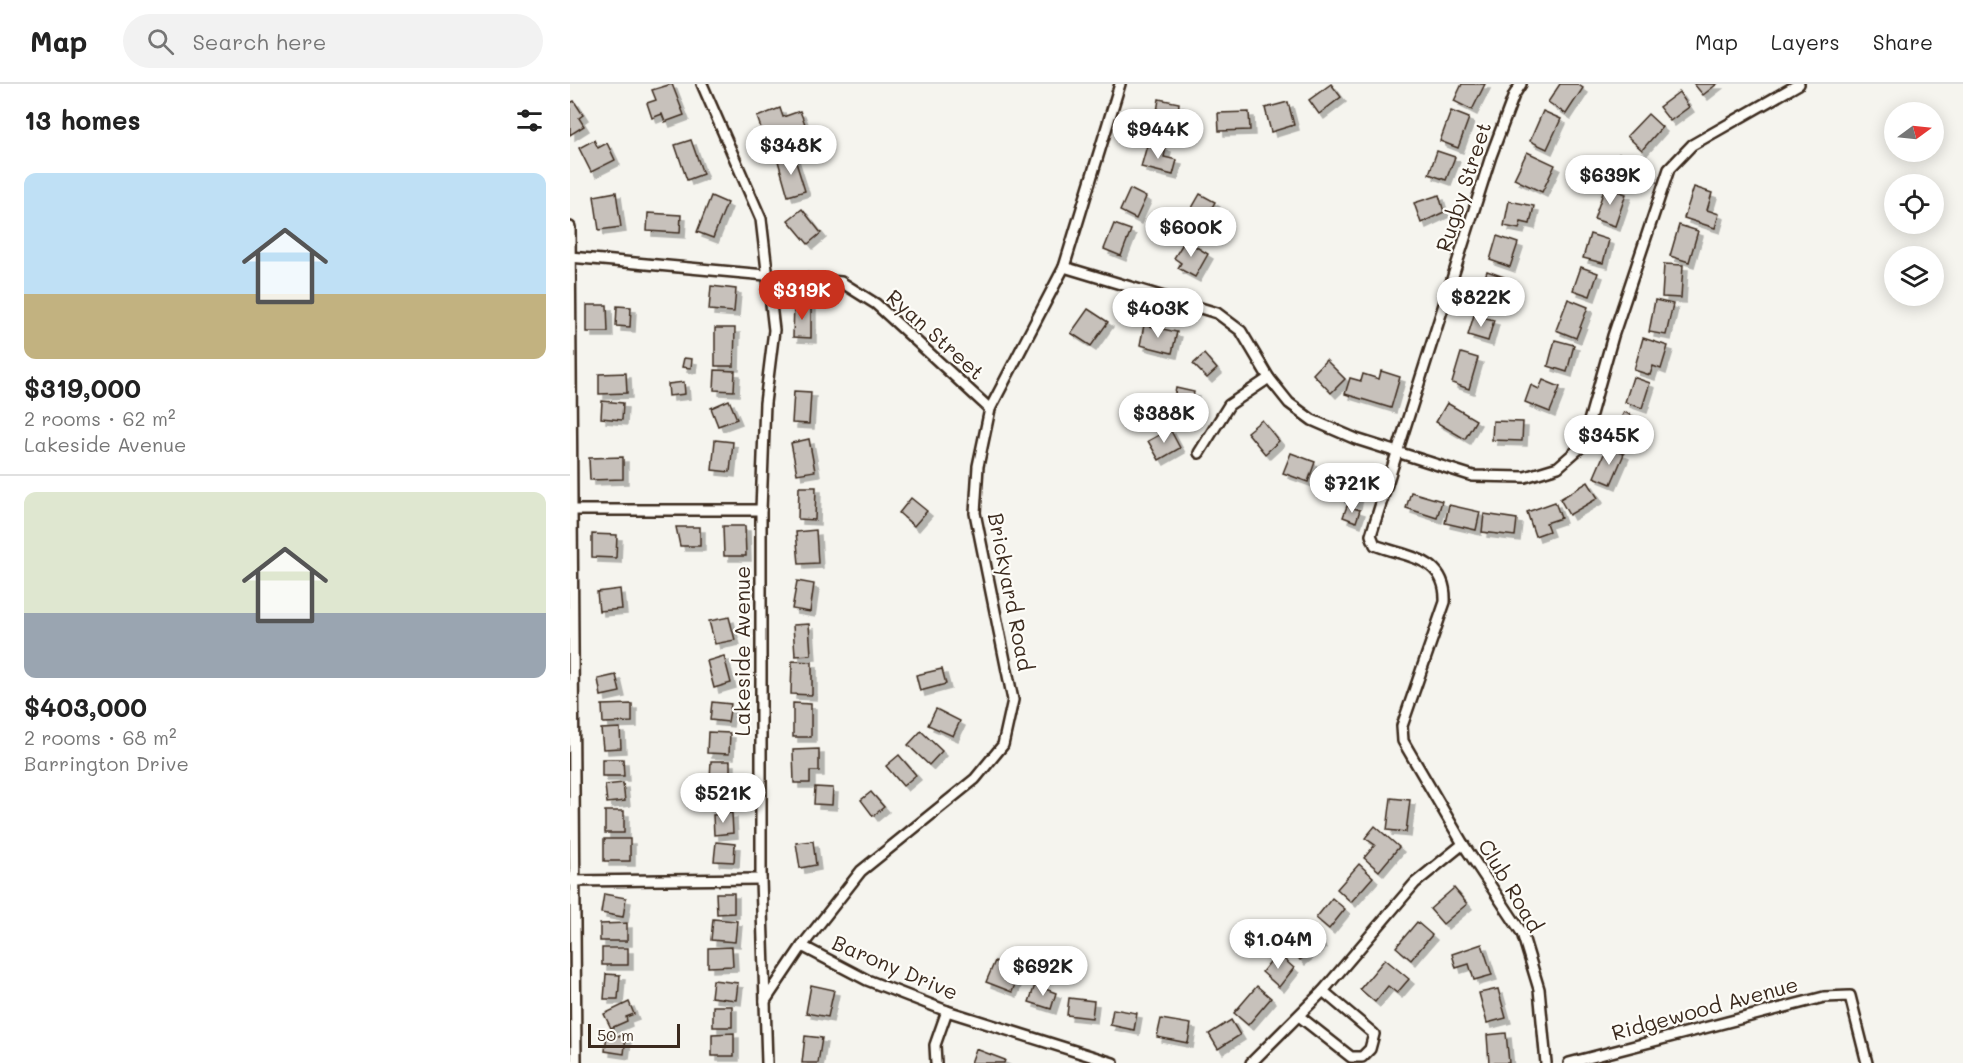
<!DOCTYPE html>
<html lang="en">
<head>
<meta charset="utf-8">
<style>
  body { margin:0; font-family:Mali,sans-serif; background:#f2f2f2; color:#222; height:100vh; display:flex; flex-direction:column; font-size:22px; white-space:nowrap }
  * { box-sizing:border-box; margin:0 }
  p { font-size:20px; color:#767676 }
  .icon { flex:none; width:33px; height:33px; fill:none; stroke:currentColor; stroke-width:2; stroke-linecap:round; stroke-linejoin:round }
  .map { position:relative; flex:1; overflow:hidden }
  .details { display:flex; flex-direction:column; background:#fff; width:570px }
  .details>* { flex:none }
  .needle { width:39px; rotate:75deg }
  .fabs { position:absolute; left:1314px; top:18px; display:grid; gap:12px }
  .fabs a { display:grid; place-items:center; width:60px; height:60px; border-radius:50%; background:#fff; box-shadow:0 3px 15px #0003; font-size:30px }
  .scale { position:absolute; left:18px; bottom:15px; width:92px; box-sizing:border-box; padding-left:6px; border:3px solid #3b2a1e; border-top:0; font-size:16px; line-height:21px; white-space:nowrap; color:#3b2a1e; -webkit-text-stroke:4px #fdfcf7; paint-order:stroke }
  .price { position:absolute; translate:-50% -51px; padding:0 14px; border-radius:21px; background:#fff; color:#222; font-size:20px; line-height:39px; filter:drop-shadow(0 2px 3px #0008) }
  .price::after { content:''; position:absolute; left:50%; top:36px; width:18px; height:14px; margin-left:-9px; background:inherit; clip-path:polygon(0 0,100% 0,50% 100%) }
  .price.on { background:#c8321e; color:#fff }
  ul { padding:0; list-style:none }
  li { display:grid; align-content:center; gap:12px; height:318px; padding:0 24px }
  li+li { border-top:2px solid #e0e0e0 }
  li span { display:grid; place-items:center; height:186px; border-radius:12px; color:#555 }
  li>.icon { margin-inline-start:auto }
  span .icon { width:108px; height:108px; fill:#fffc; stroke-width:1 }
  li b { font-size:26px }
  h2 { display:flex; justify-content:space-between; align-items:center; height:72px; padding:0 24px; font-size:26px }
  header { display:flex; align-items:center; gap:36px; box-sizing:border-box; height:84px; padding:0 30px; background:#fff; border-bottom:2px solid #e0e0e0 }
  header strong { font-size:28px }
  nav { display:flex; gap:33px; margin-inline-start:auto; font-size:21px }
  .search { width:420px; height:54px; background:#f2f2f2; display:flex; align-items:center; gap:15px; box-sizing:border-box; padding:0 21px; border-radius:33px; color:#767676; font-size:22px }
  main { display:flex; flex:1; min-height:0 }
  .map>svg:first-child { display:block }
  .building { fill:#c7c1bb; stroke:#3b2a1e; stroke-width:1.5; filter:url(#shadow) }
  .lines { fill:none; stroke-linecap:round; stroke-linejoin:round }
  .minor-casing { stroke:#3b2a1e; stroke-width:14 }
  .minor { stroke:#fdfcf7; stroke-width:9 }
  .labels { text-anchor:middle; stroke-width:4.5; stroke-linejoin:round; paint-order:stroke }
  .street-label { font-size:21px; fill:#3b2a1e; stroke:#fdfcf7 }
</style>
</head>
<body>
<header>
<strong>Map</strong>
<div class="search"><svg class="icon" aria-label="search" viewBox="0 0 24 24"><circle cx="10" cy="10" r="6"/><path d="M15 15l6 6"/></svg>Search here</div>
<nav><a>Map</a><a>Layers</a><a>Share</a></nav>
</header>
<main>
<section class="details">
<h2>13 homes<svg class="icon" aria-label="filters" viewBox="0 0 24 24"><path d="M4 7h16M4 17h16"/><circle cx="9" cy="7" r="2"/><circle cx="15" cy="17" r="2"/></svg></h2>
<ul>
<li><span style="background:linear-gradient(#bfe0f5 65%,#c2b280 0)"><svg class="icon" aria-label="home" viewBox="0 0 24 24"><path d="M3 11l9-7 9 7M6 9v11h12V9"/></svg></span><div><b>$319,000</b><p>2 rooms · 62 m²</p><p>Lakeside Avenue</p></div></li>
<li><span style="background:linear-gradient(#dfe7d0 65%,#9aa5b1 0)"><svg class="icon" aria-label="home" viewBox="0 0 24 24"><path d="M3 11l9-7 9 7M6 9v11h12V9"/></svg></span><div><b>$403,000</b><p>2 rooms · 68 m²</p><p>Barrington Drive</p></div></li>
</ul>
</section>
<div class="map">
<svg width="1393" height="979" viewBox="0 0 1393 979">
  <defs>
    <filter id="shadow"><feDropShadow dx="5" dy="5" stdDeviation="0" flood-color="#0004"/></filter>
  </defs>
  <rect width="100%" height="100%" fill="#f5f4ee"/>
  <filter id="ink" filterUnits="userSpaceOnUse"><feTurbulence type="fractalNoise" baseFrequency=".0167" numOctaves="2"/><feDisplacementMap in="SourceGraphic" scale="12" xChannelSelector="R" yChannelSelector="G"/><feConvolveMatrix kernelMatrix="1 2 1 2 8 2 1 2 1" color-interpolation-filters="sRGB"/></filter>
  <g filter="url(#ink)">
    <!-- building -->
    <g class="building">
      <polygon points="102,0 114,31 95,38 92,30 82,34 77,19 86,16 82,6"/>
      <polygon points="761,0 771,13 749,30 739,16"/>
      <polygon points="892,0 915,0 902,26 884,17"/>
      <polygon points="990,0 1007,0 1013,4 996,30 978,18"/>
      <polygon points="1124,0 1147,0 1133,11"/>
      <polygon points="1109,8 1119,23 1100,37 1089,23"/>
      <polygon points="589,15 609,19 607,38 586,34"/>
      <polygon points="4,17 13,31 9,34 14,42 0,51 0,19"/>
      <polygon points="718,18 724,41 701,48 695,24"/>
      <polygon points="210,24 213,33 230,27 235,40 212,49 215,57 198,63 187,33"/>
      <polygon points="881,27 899,34 888,64 870,57"/>
      <polygon points="973,27 991,35 977,65 960,57"/>
      <polygon points="679,28 680,46 649,47 648,29"/>
      <polygon points="1078,30 1092,43 1072,66 1057,52"/>
      <polygon points="24,56 28,64 37,59 45,76 21,88 9,64"/>
      <polygon points="121,56 133,90 117,96 105,61"/>
      <polygon points="578,58 596,63 594,73 607,76 603,91 571,83"/>
      <polygon points="867,67 885,73 876,96 859,90"/>
      <polygon points="957,68 985,81 972,108 944,95"/>
      <polygon points="1049,70 1068,78 1059,99 1040,91"/>
      <polygon points="224,72 235,107 218,112 208,77"/>
      <polygon points="1035,103 1056,110 1045,142 1024,135"/>
      <polygon points="1124,103 1142,109 1137,126 1149,130 1145,144 1114,134"/>
      <polygon points="560,105 576,113 566,135 550,127"/>
      <polygon points="46,108 51,143 29,146 24,112"/>
      <polygon points="630,110 645,118 637,132 622,124"/>
      <polygon points="869,111 874,128 851,139 844,119"/>
      <polygon points="141,112 157,119 143,154 127,148"/>
      <polygon points="939,117 964,122 960,140 951,138 949,145 934,142"/>
      <polygon points="232,125 251,149 238,160 218,136"/>
      <polygon points="78,129 111,131 110,149 77,147"/>
      <polygon points="544,140 561,146 551,172 534,165"/>
      <polygon points="1109,141 1128,147 1119,178 1100,172"/>
      <polygon points="1020,150 1039,156 1033,179 1013,174"/>
      <polygon points="927,152 948,159 940,183 920,176"/>
      <polygon points="615,156 638,170 625,193 608,184 611,179 604,174"/>
      <polygon points="1094,180 1113,181 1111,214 1092,213"/>
      <polygon points="1011,183 1028,189 1020,212 1003,206"/>
      <polygon points="917,187 934,193 924,224 907,218"/>
      <polygon points="141,202 166,205 164,228 139,226"/>
      <polygon points="998,215 1018,223 1006,254 986,246"/>
      <polygon points="1085,216 1103,220 1096,251 1079,248"/>
      <polygon points="224,220 241,220 241,254 223,253"/>
      <polygon points="17,221 37,221 38,248 17,248"/>
      <polygon points="47,222 61,223 60,243 46,242"/>
      <polygon points="518,225 538,238 521,262 501,249"/>
      <polygon points="904,231 924,236 918,257 898,251"/>
      <polygon points="574,241 607,248 602,269 570,261"/>
      <polygon points="145,244 165,244 164,282 145,282"/>
      <polygon points="1073,254 1098,262 1091,285 1083,282 1080,291 1064,286"/>
      <polygon points="985,256 1004,261 997,288 978,282"/>
      <polygon points="891,269 908,274 899,305 882,299"/>
      <polygon points="634,270 647,285 637,294 623,280"/>
      <polygon points="114,274 122,275 121,284 112,283"/>
      <polygon points="756,276 775,295 761,309 743,290"/>
      <polygon points="145,286 165,287 164,307 144,306"/>
      <polygon points="811,287 830,293 821,324 775,310 780,294 791,297 793,290 809,295"/>
      <polygon points="56,289 57,309 29,310 29,290"/>
      <polygon points="1063,293 1080,299 1072,324 1055,318"/>
      <polygon points="973,296 990,303 980,328 955,318 961,301 969,305"/>
      <polygon points="114,298 115,310 99,312 98,300"/>
      <polygon points="606,304 624,308 618,338 600,334"/>
      <polygon points="224,307 241,308 239,340 222,339"/>
      <polygon points="159,316 167,335 148,342 141,324"/>
      <polygon points="32,317 53,319 52,336 31,334"/>
      <polygon points="877,319 906,336 895,355 866,338"/>
      <polygon points="1054,328 1069,335 1058,358 1043,351"/>
      <polygon points="692,336 709,357 695,370 677,348"/>
      <polygon points="923,337 953,338 952,357 922,356"/>
      <polygon points="600,345 610,364 589,376 578,357"/>
      <polygon points="239,355 245,387 227,390 221,359"/>
      <polygon points="145,356 163,358 160,388 142,386"/>
      <polygon points="1037,363 1054,370 1041,400 1024,393"/>
      <polygon points="721,369 745,378 738,398 713,389"/>
      <polygon points="53,373 53,395 20,396 19,374"/>
      <polygon points="760,384 792,394 786,419 770,414 772,406 755,401"/>
      <polygon points="1018,398 1028,414 999,431 990,415"/>
      <polygon points="229,403 246,403 245,436 228,435"/>
      <polygon points="841,408 872,417 867,434 836,424"/>
      <polygon points="341,414 357,427 344,442 329,429"/>
      <polygon points="985,418 991,434 976,439 979,447 965,452 957,428"/>
      <polygon points="879,421 910,428 906,446 875,439"/>
      <polygon points="777,422 790,426 786,438 773,433"/>
      <polygon points="914,430 947,435 945,452 912,448"/>
      <polygon points="153,442 175,442 176,472 154,472"/>
      <polygon points="106,443 130,443 130,462 110,462"/>
      <polygon points="246,446 248,479 229,480 226,448"/>
      <polygon points="22,450 47,451 46,474 22,473"/>
      <polygon points="227,497 244,500 240,528 222,525"/>
      <polygon points="50,505 52,525 29,527 27,508"/>
      <polygon points="159,533 165,556 145,560 139,537"/>
      <polygon points="239,540 241,571 225,572 223,541"/>
      <polygon points="154,572 161,599 144,604 137,577"/>
      <polygon points="222,577 242,578 242,611 221,610"/>
      <polygon points="372,585 376,600 350,607 346,591"/>
      <polygon points="46,591 50,608 31,612 28,595"/>
      <polygon points="142,618 161,620 158,638 140,636"/>
      <polygon points="223,619 241,620 241,653 223,653"/>
      <polygon points="62,620 62,638 33,639 32,621"/>
      <polygon points="366,625 390,637 383,652 358,641"/>
      <polygon points="50,644 51,664 33,665 31,645"/>
      <polygon points="351,647 372,667 359,681 338,661"/>
      <polygon points="138,648 160,649 159,670 137,669"/>
      <polygon points="249,665 249,687 240,687 240,699 224,699 223,666"/>
      <polygon points="329,671 346,691 333,702 316,682"/>
      <polygon points="32,675 53,675 54,692 32,692"/>
      <polygon points="141,677 160,677 160,695 140,695"/>
      <polygon points="53,699 55,717 37,719 35,701"/>
      <polygon points="245,703 263,704 262,721 244,720"/>
      <polygon points="136,704 160,705 160,723 135,722"/>
      <polygon points="301,708 314,723 303,732 291,716"/>
      <polygon points="821,714 840,716 836,748 817,746"/>
      <rect x="35" y="727" width="19" height="22"/>
      <polygon points="162,729 163,749 144,751 143,731"/>
      <polygon points="805,742 829,763 809,787 794,774 805,761 795,754"/>
      <rect x="34" y="755" width="26" height="22"/>
      <polygon points="243,757 246,781 230,784 226,759"/>
      <polygon points="146,758 165,760 164,778 144,777"/>
      <polygon points="789,780 803,793 781,818 767,805"/>
      <polygon points="884,804 897,820 873,840 860,825"/>
      <polygon points="146,809 164,809 164,829 147,830"/>
      <polygon points="34,810 56,814 53,833 31,829"/>
      <polygon points="762,814 775,825 759,845 746,834"/>
      <polygon points="143,835 167,837 165,858 141,856"/>
      <polygon points="847,838 862,851 841,876 826,863"/>
      <polygon points="57,839 57,857 30,857 30,840"/>
      <polygon points="741,846 751,859 730,876 719,862"/>
      <polygon points="912,860 922,891 904,896 899,880 886,884 882,870"/>
      <polygon points="162,863 163,882 138,883 138,864"/>
      <rect x="32" y="864" width="26" height="17"/>
      <polygon points="707,869 724,884 709,903 692,888"/>
      <polygon points="815,875 839,895 827,909 818,902 805,918 790,905"/>
      <polygon points="425,877 450,887 442,908 416,898"/>
      <polygon points="36,890 50,891 48,915 34,915"/>
      <polygon points="143,896 168,899 166,916 141,913"/>
      <polygon points="241,901 264,906 258,933 236,929"/>
      <polygon points="465,901 486,909 481,925 459,918"/>
      <polygon points="687,902 701,914 678,941 664,929"/>
      <polygon points="928,905 936,934 917,939 909,909"/>
      <polygon points="499,914 524,917 522,934 497,931"/>
      <polygon points="59,918 64,930 56,933 57,937 41,944 34,930"/>
      <rect x="143" y="922" width="19" height="21"/>
      <polygon points="543,925 567,929 564,946 540,941"/>
      <polygon points="591,935 621,940 618,959 587,953"/>
      <polygon points="661,936 670,951 648,965 639,950"/>
      <polygon points="164,949 164,972 142,972 142,950"/>
      <polygon points="936,949 939,979 919,979 917,951"/>
      <polygon points="37,950 56,953 54,970 35,967"/>
      <polygon points="235,952 252,954 248,979 232,979"/>
      <polygon points="406,965 435,976 434,979 401,979"/>
    </g>
    <g class="lines">
      <!-- minor casing -->
      <g class="minor-casing">
        <g id="minor">
          <polyline points="132,0 191,135 204,246 195,319 191,426 191,795 197,979"/>
          <path d="M951 0 944 11 921 72 801 451 805 461C838 474 877 473 875 518L832 642 833 657 893 760 952 849 969 905 976 979"/>
          <polyline points="0,143 6,979"/>
          <polyline points="0,173 271,198 306,220 420,325"/>
          <polyline points="494,183 647,229 671,247 699,294 719,319 742,336 786,355 903,392 955,393 988,383 1012,362 1043,252 1099,85 1122,61 1229,0"/>
          <polyline points="629,369 659,321 699,294"/>
          <polyline points="0,426 191,426"/>
          <polyline points="0,797 191,795"/>
          <polyline points="232,862 297,896 377,927 543,979"/>
          <polyline points="195,917 232,862 291,787 405,695 433,661 443,616 405,429 408,382 420,325 494,183 550,0"/>
          <polyline points="729,932 781,973 792,973 800,965 804,950 753,907"/>
          <polyline points="366,979 365,961 377,927"/>
          <polyline points="681,979 753,907 845,799 893,760"/>
          <polyline points="999,979 1254,913 1280,912 1297,979"/>
        </g>
      </g>
      <!-- minor -->
      <use href="#minor" class="minor"/>
    </g>
  </g>
  <g class="labels">
    <!-- street labels -->
    <g class="street-label">
      <text transform="translate(894 103) rotate(-72)" y="7">Rugby Street</text>
      <text transform="translate(365 251) rotate(42)" y="7">Ryan Street</text>
      <text transform="translate(440 508) rotate(79)" y="7">Brickyard Road</text>
      <text transform="translate(173 567) rotate(-90)" y="7">Lakeside Avenue</text>
      <text transform="translate(940 802) rotate(59)" y="7">Club Road</text>
      <text transform="translate(325 884) rotate(23)" y="7">Barony Drive</text>
      <text transform="translate(1135 925) rotate(-15)" y="7">Ridgewood Avenue</text>
    </g>
  </g>
</svg>
<div class="fabs">
<a><svg class="needle" viewBox="-14 -14 28 28"><path d="M0-13l5 13h-10z" fill="#e53935"/><path d="M0 13l5-13h-10z" fill="#767676"/></svg></a>
<a><svg class="icon" aria-label="locate" viewBox="0 0 24 24"><circle cx="12" cy="12" r="6"/><path d="M12 2v4M12 18v4M2 12h4M18 12h4"/></svg></a>
<a><svg class="icon" aria-label="layers" viewBox="0 0 24 24"><path d="M12 4l9 5-9 5-9-5zM3 14l9 5 9-5"/></svg></a>
</div>
<div class="scale">50 m</div>
<b class="price" style="left:588px;top:76px">$944K</b>
<b class="price" style="left:221px;top:92px">$348K</b>
<b class="price" style="left:1040px;top:122px">$639K</b>
<b class="price" style="left:621px;top:174px">$600K</b>
<b class="price on" style="left:232px;top:237px">$319K</b>
<b class="price" style="left:911px;top:244px">$822K</b>
<b class="price" style="left:588px;top:255px">$403K</b>
<b class="price" style="left:594px;top:360px">$388K</b>
<b class="price" style="left:1039px;top:382px">$345K</b>
<b class="price" style="left:782px;top:430px">$721K</b>
<b class="price" style="left:153px;top:740px">$521K</b>
<b class="price" style="left:708px;top:886px">$1.04M</b>
<b class="price" style="left:473px;top:913px">$692K</b>
</div>
</main>
</body>
</html>
